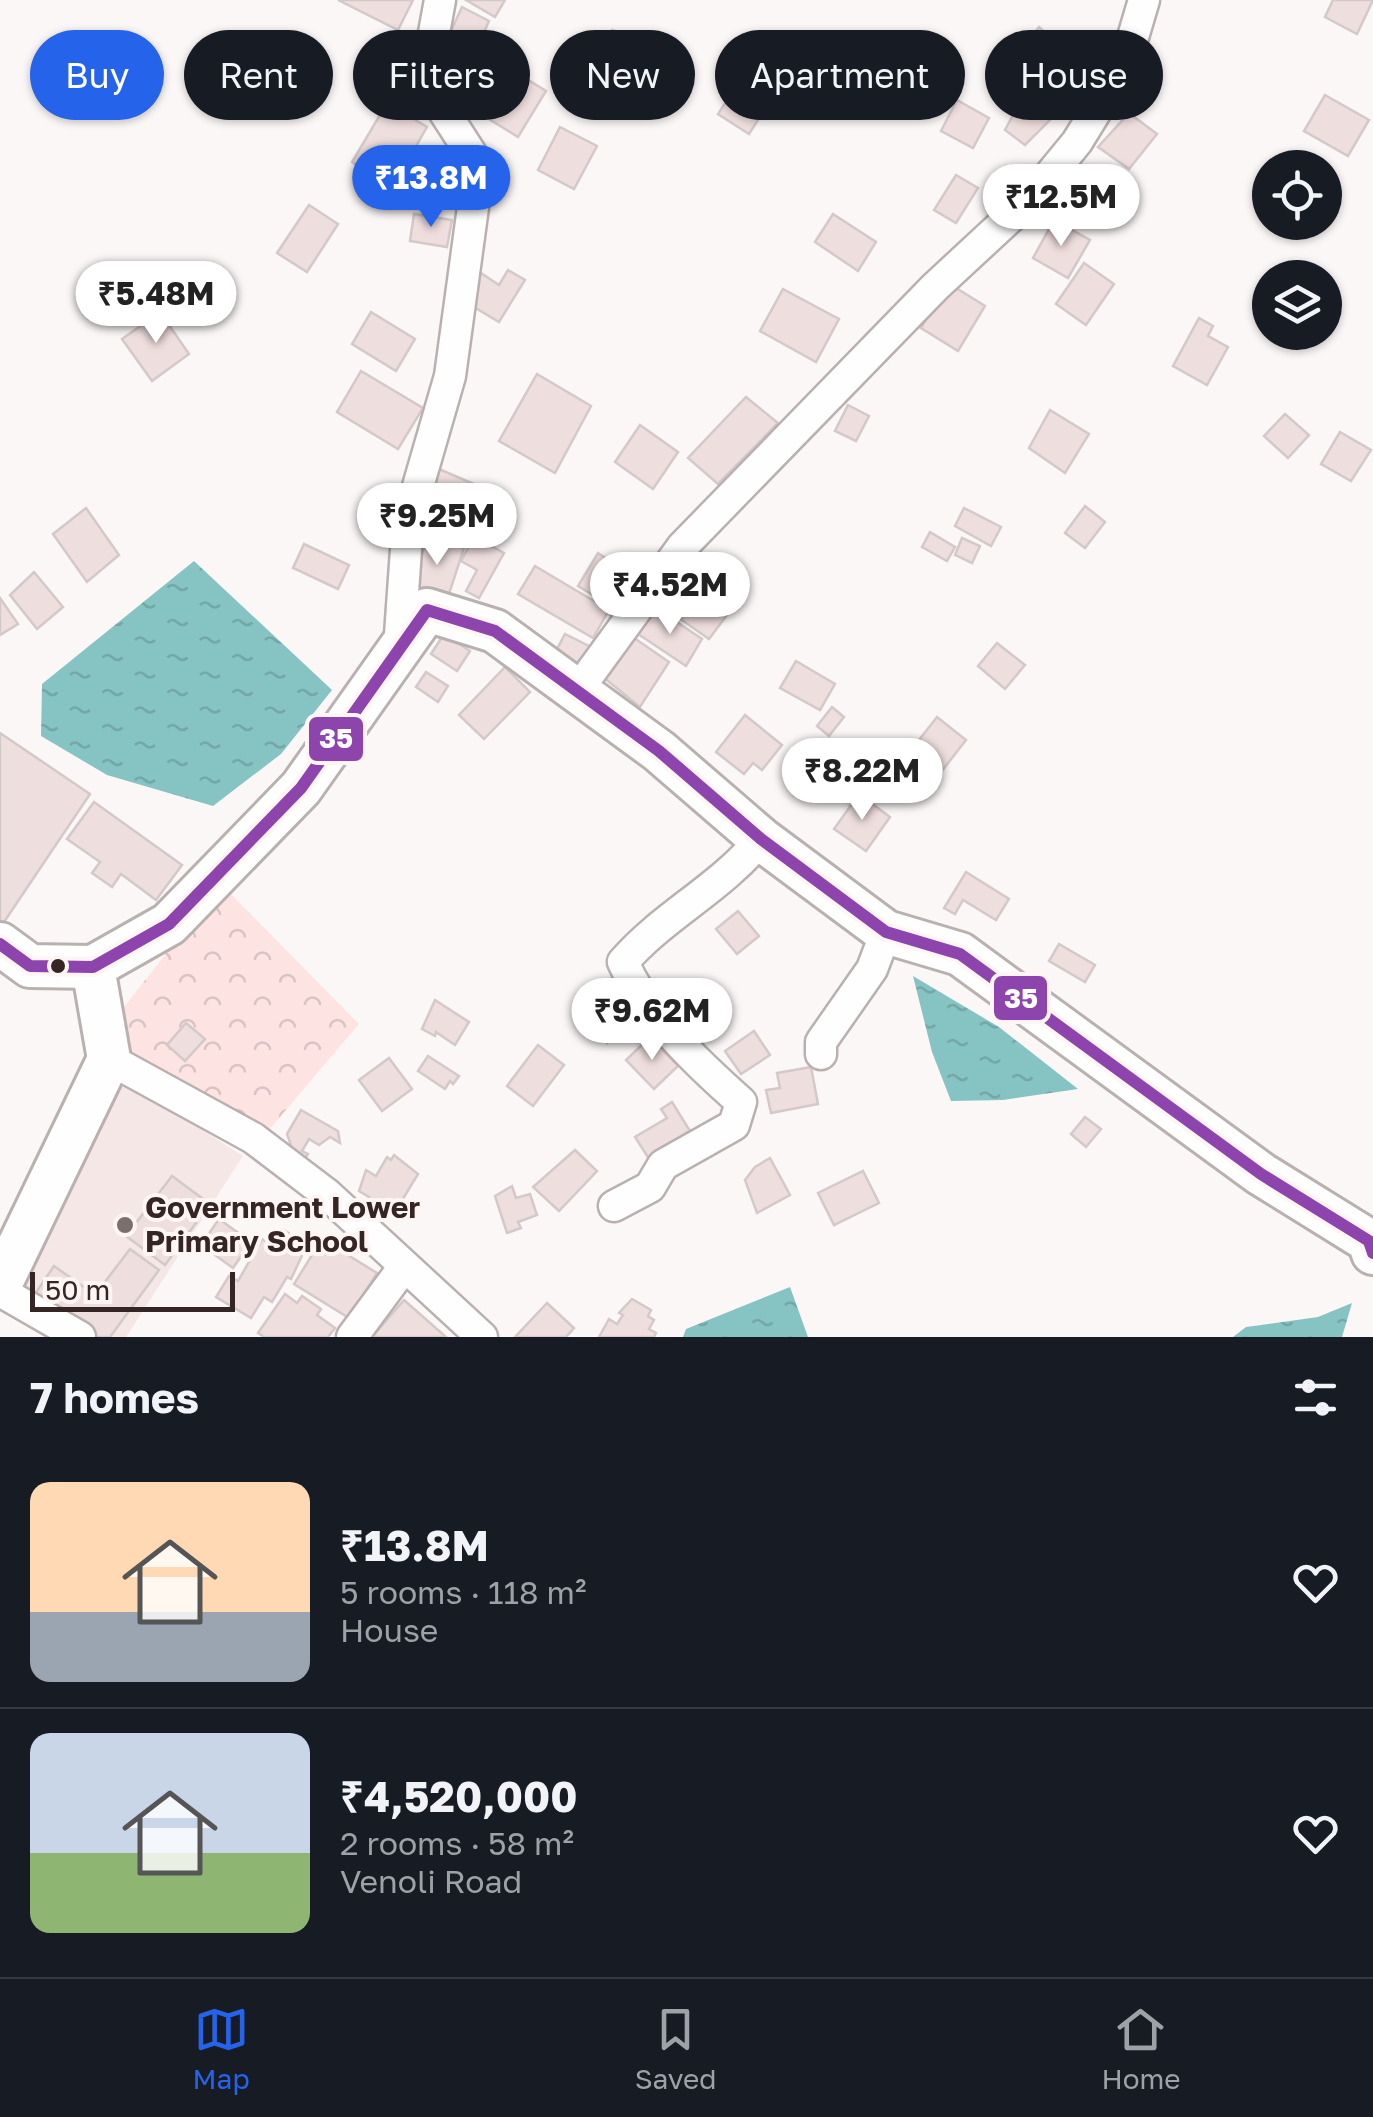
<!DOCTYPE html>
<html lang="en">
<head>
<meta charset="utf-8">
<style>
  body { margin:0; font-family:"Golos Text",sans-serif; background:#20242c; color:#f1f3f6; height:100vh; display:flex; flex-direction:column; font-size:38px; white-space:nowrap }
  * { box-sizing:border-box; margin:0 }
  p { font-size:32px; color:#9ea1a6 }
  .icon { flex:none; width:55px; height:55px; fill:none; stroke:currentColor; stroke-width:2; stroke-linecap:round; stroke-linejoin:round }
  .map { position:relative; height:1337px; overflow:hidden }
  .sheet { display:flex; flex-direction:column; background:#171b24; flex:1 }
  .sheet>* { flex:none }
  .top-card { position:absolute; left:30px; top:30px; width:1315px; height:90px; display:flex; gap:20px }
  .fabs { position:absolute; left:1252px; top:150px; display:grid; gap:20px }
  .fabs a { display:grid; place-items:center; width:90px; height:90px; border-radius:50%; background:#171b24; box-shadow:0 2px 8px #0004; font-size:50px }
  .scale { position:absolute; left:30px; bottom:25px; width:205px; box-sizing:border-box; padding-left:10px; border:5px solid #352625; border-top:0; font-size:28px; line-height:35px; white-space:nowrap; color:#352625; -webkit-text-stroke:8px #fef6f5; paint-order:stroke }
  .price { position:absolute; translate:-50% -85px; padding:0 22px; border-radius:35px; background:#fff; color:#222; font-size:32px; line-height:65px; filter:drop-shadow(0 2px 5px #0008) }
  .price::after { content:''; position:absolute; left:50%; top:60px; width:30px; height:22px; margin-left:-15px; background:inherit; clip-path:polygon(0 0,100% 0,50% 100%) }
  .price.active { background:#2563eb; color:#fff }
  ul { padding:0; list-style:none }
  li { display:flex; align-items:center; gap:30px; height:250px; padding:0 30px }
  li+li { border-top:2px solid #363941 }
  li span { display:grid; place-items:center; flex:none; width:280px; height:200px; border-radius:20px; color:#555 }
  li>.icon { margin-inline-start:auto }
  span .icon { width:120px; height:120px; fill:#fffc; stroke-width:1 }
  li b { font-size:42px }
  h2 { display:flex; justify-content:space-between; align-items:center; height:120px; padding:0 30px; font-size:42px }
  .chip { padding:0 35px; border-radius:45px; background:#171b24; box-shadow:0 2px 8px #0004; font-size:35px; line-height:90px }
  .chip.active { background:#2563eb; color:#fff }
  .menu { display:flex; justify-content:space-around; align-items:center; height:140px; border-top:2px solid #363941; background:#171b24; font-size:28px; color:#9ea1a6 }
  .menu a { display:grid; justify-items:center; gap:5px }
  .menu .active { color:#2563eb }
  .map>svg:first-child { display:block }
  .built { fill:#f4e7e6 }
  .park { fill:url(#park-crowns) }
  .water { fill:url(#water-ripples) }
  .building { fill:#efdede; stroke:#d3c9c9; stroke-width:2.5 }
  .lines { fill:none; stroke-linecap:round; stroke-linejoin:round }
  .street-casing { stroke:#b9b1b0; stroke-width:35 }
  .secondary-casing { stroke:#b9b1b0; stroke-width:48 }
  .street { stroke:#fffefe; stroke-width:30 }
  .secondary { stroke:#fffefe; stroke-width:42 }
  .bus-1-casing { stroke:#fef6f5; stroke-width:20 }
  .bus-1 { stroke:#8e44ad; stroke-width:12 }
  .bus-dot { fill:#352625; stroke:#fef6f5; stroke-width:4 }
  .poi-dot { fill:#7b6f6e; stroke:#fef6f5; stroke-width:4 }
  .labels { text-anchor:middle; stroke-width:8; stroke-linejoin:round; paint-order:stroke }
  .poi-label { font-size:30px; font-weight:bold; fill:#352625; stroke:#fef6f5; text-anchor:start }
  .line-badge { stroke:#fef6f5; stroke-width:4 }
  .badge-label { font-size:28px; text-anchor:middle; font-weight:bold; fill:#fff }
</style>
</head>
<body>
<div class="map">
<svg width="1373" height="1337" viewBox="0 0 1373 1337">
  <defs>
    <pattern id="park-crowns" width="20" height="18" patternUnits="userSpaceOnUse" patternTransform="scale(2.5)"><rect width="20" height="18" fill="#fde4e3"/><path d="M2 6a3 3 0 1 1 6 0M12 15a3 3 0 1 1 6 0" fill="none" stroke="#d9c3c3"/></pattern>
    <pattern id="water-ripples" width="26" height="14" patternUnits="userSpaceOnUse" patternTransform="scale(2.5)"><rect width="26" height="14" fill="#86c3c3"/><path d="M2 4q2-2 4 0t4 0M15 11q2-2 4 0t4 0" fill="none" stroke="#74a7a7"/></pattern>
  </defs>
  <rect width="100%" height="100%" fill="#fcf7f7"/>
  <!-- built -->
  <polygon class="built" points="114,1074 243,1156 126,1337 92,1337 22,1294"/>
  <!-- park -->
  <polygon class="park" points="221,884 359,1024 268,1131 116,1049 120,1012"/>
  <!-- water -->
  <g class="water">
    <polygon points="194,561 332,690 281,754 213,806 107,775 41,736 42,684"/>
    <polygon points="913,976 999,1027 1078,1089 1003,1100 951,1101 932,1052"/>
    <polygon points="790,1287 808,1337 683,1337 686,1329"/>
    <polygon points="1352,1303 1342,1337 1233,1337 1246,1327 1318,1317"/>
  </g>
  <!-- building -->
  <g class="building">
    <polygon points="338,0 413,0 398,30"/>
    <polygon points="466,0 505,0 495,17"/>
    <polygon points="1333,0 1373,0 1357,34 1325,17"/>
    <polygon points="462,7 489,21 473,57 445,44"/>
    <polygon points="1039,27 1071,56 1046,87 1016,56"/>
    <polygon points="612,30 654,44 642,79 601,65"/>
    <polygon points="445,56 491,91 476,109 431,74"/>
    <polygon points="1070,72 1082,84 1066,101 1054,90"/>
    <polygon points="517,73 546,91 518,137 489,119"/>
    <polygon points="739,81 770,101 749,134 718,114"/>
    <polygon points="1024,95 1053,117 1025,145 1005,130"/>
    <polygon points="1325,95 1369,120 1348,156 1304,131"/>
    <polygon points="957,100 989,118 973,148 941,131"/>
    <polygon points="387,103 427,127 393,186 352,162"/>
    <polygon points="1129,113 1157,134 1129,169 1098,147"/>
    <polygon points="560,127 597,146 574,189 538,170"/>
    <polygon points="956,175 978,188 956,223 934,210"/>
    <polygon points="309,205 338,224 307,272 277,253"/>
    <polygon points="414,214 452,220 447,247 410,241"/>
    <polygon points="833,214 876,242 858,271 815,242"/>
    <polygon points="1054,220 1090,240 1068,278 1033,258"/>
    <polygon points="1084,263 1114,284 1086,325 1056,304"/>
    <polygon points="508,270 525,280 499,322 464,301 481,273 499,285"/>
    <polygon points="948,283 985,306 958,351 921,328"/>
    <polygon points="783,289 839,319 816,362 760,331"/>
    <polygon points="160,312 189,354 152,381 122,339"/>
    <polygon points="371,312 415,339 396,371 352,344"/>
    <polygon points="1199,318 1213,326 1208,336 1228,347 1207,385 1173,366"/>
    <polygon points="361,371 423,408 398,449 337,412"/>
    <polygon points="537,374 591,406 555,473 499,441"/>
    <polygon points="746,397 778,423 718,484 688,458"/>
    <polygon points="848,405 869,416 856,441 835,431"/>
    <polygon points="1050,410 1089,434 1065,473 1029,448"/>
    <polygon points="1285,414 1309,435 1288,458 1264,436"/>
    <polygon points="640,425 678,452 653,489 615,462"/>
    <polygon points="1340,432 1371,450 1351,481 1321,464"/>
    <polygon points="439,469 476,485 460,519 423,500"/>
    <polygon points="1085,506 1105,522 1085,548 1065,533"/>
    <polygon points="86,508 119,555 87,582 53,534"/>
    <polygon points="964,508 1001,527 991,546 955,526"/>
    <polygon points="930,532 955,547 947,561 922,547"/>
    <polygon points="428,536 464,548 447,600 411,588"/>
    <polygon points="474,537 504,553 479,598 466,591 477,570 461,561"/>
    <polygon points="962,538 980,546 972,563 955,555"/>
    <polygon points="304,544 349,565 338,589 293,568"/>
    <polygon points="598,553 642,583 622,621 610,615 613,607 578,586"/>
    <polygon points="535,566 609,610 593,638 518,594"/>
    <polygon points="34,572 63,607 37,629 10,595"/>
    <polygon points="681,574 730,611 709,639 659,604"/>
    <polygon points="0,598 18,624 0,635"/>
    <polygon points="656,608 702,639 686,666 638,634"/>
    <polygon points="627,633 669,662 640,707 598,673"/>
    <polygon points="444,634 470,651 457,671 431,654"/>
    <polygon points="565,634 595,649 579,679 549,664"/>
    <polygon points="997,643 1025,665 1005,689 978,666"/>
    <polygon points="796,661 835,684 820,710 780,688"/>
    <polygon points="505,667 530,692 484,739 459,715"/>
    <polygon points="426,672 448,686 438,702 416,687"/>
    <polygon points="832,707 844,717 829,736 817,726"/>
    <polygon points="745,715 782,745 762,770 753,763 744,774 716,752"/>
    <polygon points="937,717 966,740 938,776 908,754"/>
    <polygon points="0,733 90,794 0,928"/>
    <polygon points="859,794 890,817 866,851 834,829"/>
    <polygon points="94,802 182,865 156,900 121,874 112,887 92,873 100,862 67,839"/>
    <polygon points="966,872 1009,899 996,920 963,900 955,914 944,908"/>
    <polygon points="738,911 759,936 737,954 716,929"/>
    <polygon points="1059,944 1095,965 1085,982 1049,961"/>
    <polygon points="615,981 642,1006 607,1043 576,1015"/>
    <polygon points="696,993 711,1016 688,1032 672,1008"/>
    <polygon points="435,1000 469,1022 455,1045 436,1032 435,1036 422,1029"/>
    <polygon points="186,1023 205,1039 185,1061 167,1045"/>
    <polygon points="754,1031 770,1055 741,1074 725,1051"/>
    <polygon points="650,1037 678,1066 654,1089 626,1060"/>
    <polygon points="538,1045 564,1065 533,1106 507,1086"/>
    <polygon points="428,1056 459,1076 453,1084 450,1081 445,1089 418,1071"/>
    <polygon points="389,1058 412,1089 382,1111 359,1080"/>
    <polygon points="811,1067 818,1104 771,1113 766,1090 780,1088 777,1073"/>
    <polygon points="672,1102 690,1131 686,1133 690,1140 649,1159 635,1137 667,1118 661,1109"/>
    <polygon points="301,1110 338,1131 340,1143 330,1137 319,1145 309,1139 302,1151 308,1154 304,1160 294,1154 287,1134"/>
    <polygon points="1085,1117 1101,1129 1086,1147 1071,1134"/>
    <polygon points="575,1150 597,1171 559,1211 533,1187"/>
    <polygon points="394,1155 418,1174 392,1217 367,1202 369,1197 359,1191 366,1170 376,1176 387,1157 391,1160"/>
    <polygon points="770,1158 790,1195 757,1213 745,1180 755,1167"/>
    <polygon points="863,1171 879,1203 834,1225 818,1193"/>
    <polygon points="172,1176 210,1204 165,1265 126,1236"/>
    <polygon points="512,1186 516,1198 530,1194 537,1215 518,1222 521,1228 507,1233 495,1196"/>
    <polygon points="219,1219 251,1242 233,1268 201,1245"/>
    <polygon points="284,1230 307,1245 291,1279 287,1277 272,1302 264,1297 251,1318 216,1297 229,1276 238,1281 262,1239 274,1247"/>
    <polygon points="322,1239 377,1273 349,1318 294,1284"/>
    <polygon points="130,1249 159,1270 110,1337 94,1337 35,1294 54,1266 95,1295"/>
    <polygon points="285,1294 297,1303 302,1296 321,1309 317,1315 335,1328 328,1337 264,1337 258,1333"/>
    <polygon points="632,1299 651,1310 648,1316 654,1320 649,1329 656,1333 654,1337 599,1337 609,1319 617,1324 623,1315 619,1313"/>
    <polygon points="404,1300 446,1337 372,1337"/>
    <polygon points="547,1303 574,1328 566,1337 515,1337"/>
  </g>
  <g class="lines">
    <!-- street casing -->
    <g class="street-casing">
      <g id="street">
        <polyline points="399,649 408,521 450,376 477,178 472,155 425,82 440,0"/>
        <polyline points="577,691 682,547 935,287 1031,198 1077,142 1125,64 1144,0"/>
        <polyline points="821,1054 821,1042 872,969 886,932"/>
        <polyline points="109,1059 253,1138 328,1195 482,1337"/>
        <path d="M614 1206 650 1187 663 1165 734 1125 741 1102C697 1063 647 1016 623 962 665 914 719 890 761 839"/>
        <polyline points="0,1291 80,1337"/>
        <polyline points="352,1337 403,1268"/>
      </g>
    </g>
    <!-- secondary casing -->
    <g class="secondary-casing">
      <g id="secondary">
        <polyline points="0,944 30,966 93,967 169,924 301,788 427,610 495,631 659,751 761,839 886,932 960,954 1261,1174 1369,1241 1373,1253"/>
        <polyline points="0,1285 109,1059 93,967"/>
      </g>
    </g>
    <!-- street -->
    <use href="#street" class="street"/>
    <!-- secondary -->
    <use href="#secondary" class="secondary"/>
    <!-- bus-1 casing -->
    <g class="bus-1-casing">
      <polyline id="bus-1" points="0,944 30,966 93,967 169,924 301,788 427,610 495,631 659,751 761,839 886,932 960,954 1261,1174 1369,1241 1373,1253"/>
    </g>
    <!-- bus-1 -->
    <use href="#bus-1" class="bus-1"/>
  </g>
  <!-- markers -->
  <circle class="bus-dot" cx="58" cy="966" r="9"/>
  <circle class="poi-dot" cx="125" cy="1225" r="10"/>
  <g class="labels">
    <!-- poi labels -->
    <g class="poi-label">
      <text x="145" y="1218">Government Lower<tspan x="145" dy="34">Primary School</tspan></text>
    </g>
  </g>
  <g class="line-badge">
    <rect x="307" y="715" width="58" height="48" rx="10" fill="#8e44ad"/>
    <rect x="992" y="974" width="57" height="48" rx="10" fill="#8e44ad"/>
  </g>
  <g class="badge-label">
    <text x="336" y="748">35</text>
    <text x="1021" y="1008">35</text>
  </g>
</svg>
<div class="fabs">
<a><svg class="icon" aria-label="locate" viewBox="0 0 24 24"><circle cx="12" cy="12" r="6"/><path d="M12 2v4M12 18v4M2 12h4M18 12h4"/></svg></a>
<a><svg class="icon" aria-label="layers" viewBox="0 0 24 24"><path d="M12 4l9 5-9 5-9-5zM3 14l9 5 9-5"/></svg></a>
</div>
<div class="scale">50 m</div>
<b class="price active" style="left:431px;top:230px">₹13.8M</b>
<b class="price" style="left:1061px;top:249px">₹12.5M</b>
<b class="price" style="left:156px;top:346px">₹5.48M</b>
<b class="price" style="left:437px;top:568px">₹9.25M</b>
<b class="price" style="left:670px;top:637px">₹4.52M</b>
<b class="price" style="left:862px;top:823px">₹8.22M</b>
<b class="price" style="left:652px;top:1063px">₹9.62M</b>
<div class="top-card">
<a class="chip active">Buy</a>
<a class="chip">Rent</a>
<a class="chip">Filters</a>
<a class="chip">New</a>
<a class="chip">Apartment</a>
<a class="chip">House</a>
</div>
</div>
<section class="sheet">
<h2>7 homes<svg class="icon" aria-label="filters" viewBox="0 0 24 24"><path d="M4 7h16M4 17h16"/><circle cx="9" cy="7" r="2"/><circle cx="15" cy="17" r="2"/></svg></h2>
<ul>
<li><span style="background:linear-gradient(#ffd9b3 65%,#9aa5b1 0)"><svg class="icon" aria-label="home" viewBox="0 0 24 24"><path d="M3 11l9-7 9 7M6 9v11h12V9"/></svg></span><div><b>₹13.8M</b><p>5 rooms · 118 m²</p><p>House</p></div><svg class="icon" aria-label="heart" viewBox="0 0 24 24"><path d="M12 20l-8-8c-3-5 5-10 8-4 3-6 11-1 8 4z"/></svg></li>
<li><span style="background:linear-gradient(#c9d6e8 60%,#8fb573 0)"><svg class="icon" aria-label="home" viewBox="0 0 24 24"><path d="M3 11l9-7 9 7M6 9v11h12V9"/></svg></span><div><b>₹4,520,000</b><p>2 rooms · 58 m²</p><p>Venoli Road</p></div><svg class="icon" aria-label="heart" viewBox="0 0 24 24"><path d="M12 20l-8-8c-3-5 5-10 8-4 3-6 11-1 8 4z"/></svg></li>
</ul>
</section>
<nav class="menu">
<a class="active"><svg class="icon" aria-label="map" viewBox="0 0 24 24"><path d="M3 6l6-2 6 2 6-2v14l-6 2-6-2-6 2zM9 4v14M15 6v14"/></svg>Map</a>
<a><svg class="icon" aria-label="saved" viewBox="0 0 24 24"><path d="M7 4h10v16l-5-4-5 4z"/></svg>Saved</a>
<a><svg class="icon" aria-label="home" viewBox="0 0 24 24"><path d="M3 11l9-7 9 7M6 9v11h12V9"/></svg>Home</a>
</nav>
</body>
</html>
